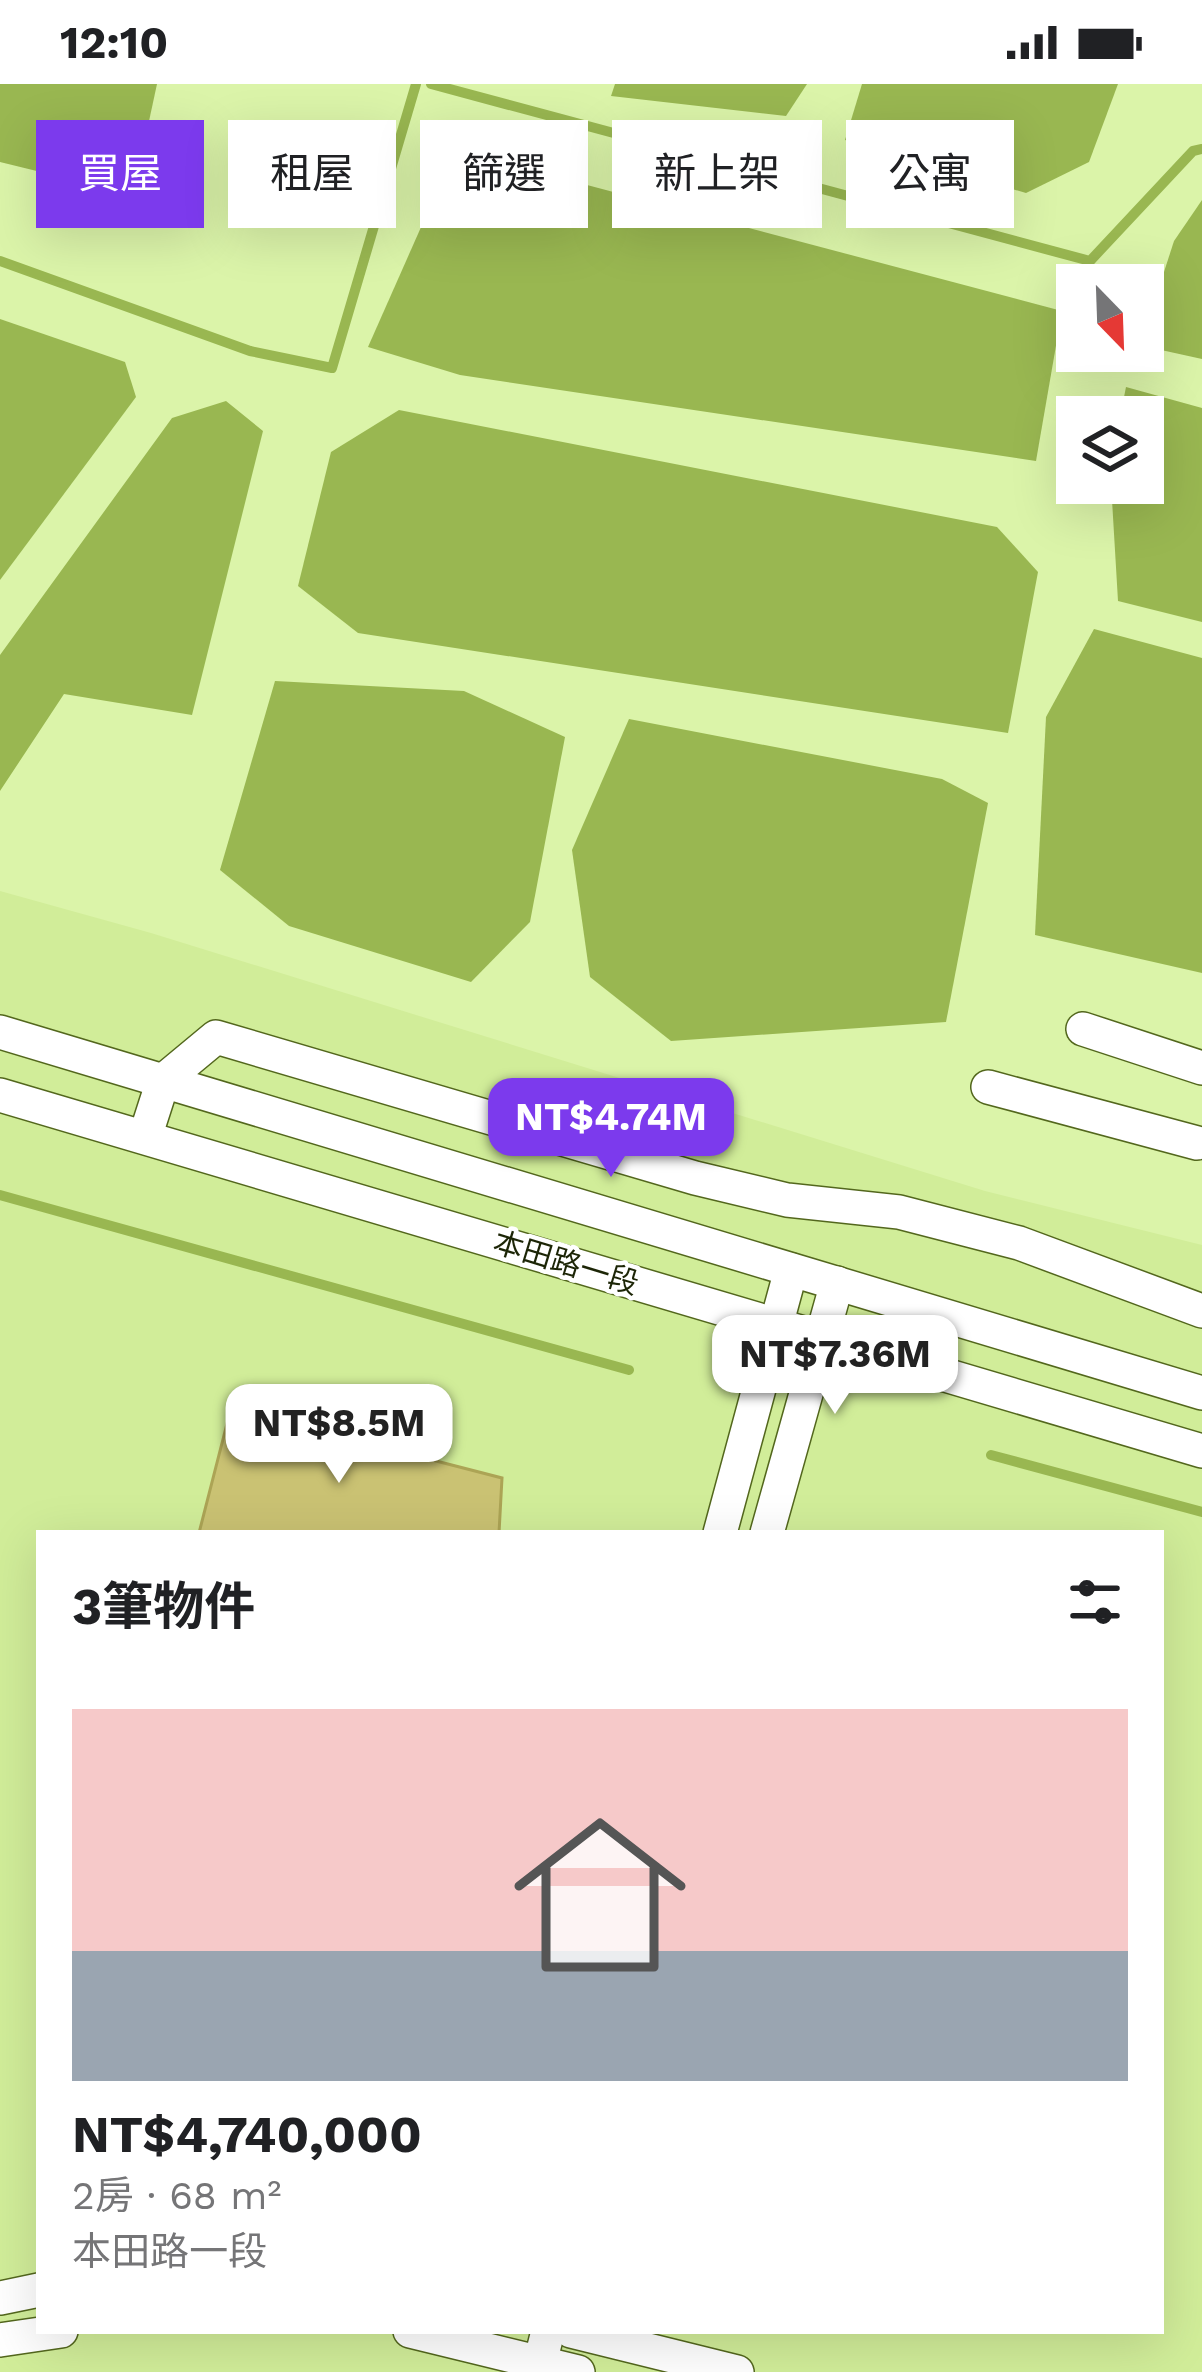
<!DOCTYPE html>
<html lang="zh-TW">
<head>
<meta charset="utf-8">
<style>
  body { margin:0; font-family:"Work Sans","Noto Sans TC",sans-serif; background:#f2f2f2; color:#202124; height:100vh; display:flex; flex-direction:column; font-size:45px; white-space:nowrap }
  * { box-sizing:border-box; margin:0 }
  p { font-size:39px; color:#757577 }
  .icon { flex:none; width:66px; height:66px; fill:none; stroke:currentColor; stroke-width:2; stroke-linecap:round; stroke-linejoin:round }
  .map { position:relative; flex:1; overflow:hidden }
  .drawer { position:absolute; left:36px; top:1446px; width:1128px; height:804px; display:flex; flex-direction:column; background:#fff; border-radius:0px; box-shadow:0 12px 48px #0002 }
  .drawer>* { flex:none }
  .banner { position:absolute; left:36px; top:36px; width:1131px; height:108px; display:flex; gap:24px }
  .needle { width:78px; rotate:157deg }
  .fabs { position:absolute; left:1056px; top:180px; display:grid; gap:24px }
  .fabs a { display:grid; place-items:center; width:108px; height:108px; border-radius:0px; background:#fff; box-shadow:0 12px 48px #0002; font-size:60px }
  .price { position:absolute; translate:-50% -102px; padding:0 27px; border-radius:24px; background:#fff; color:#222; font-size:39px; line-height:78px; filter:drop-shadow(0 3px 6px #0008) }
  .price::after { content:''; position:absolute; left:50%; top:72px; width:36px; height:27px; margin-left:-18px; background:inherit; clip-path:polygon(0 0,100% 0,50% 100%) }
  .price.active { background:#7c3aed; color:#fff }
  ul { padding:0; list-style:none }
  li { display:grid; align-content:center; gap:24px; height:636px; padding:0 36px }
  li+li { border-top:3px solid #e0e0e0 }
  li span { display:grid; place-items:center; height:372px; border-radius:0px; color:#555 }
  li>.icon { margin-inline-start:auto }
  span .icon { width:216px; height:216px; fill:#fffc; stroke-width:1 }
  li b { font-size:51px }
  h2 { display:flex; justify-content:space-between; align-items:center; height:144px; padding:0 36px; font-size:51px }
  .chip { padding:0 42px; border-radius:0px; background:#fff; box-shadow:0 12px 48px #0002; font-size:42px; line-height:108px }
  .chip.active { background:#7c3aed; color:#fff }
  .status { display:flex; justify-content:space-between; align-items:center; height:84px; padding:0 60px; background:#fff; direction:ltr }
  .status svg { height:33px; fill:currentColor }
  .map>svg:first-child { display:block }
  .built { fill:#d1ed99; fill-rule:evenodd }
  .water { fill:#99b751 }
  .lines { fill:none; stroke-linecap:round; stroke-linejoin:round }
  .stream { stroke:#99b751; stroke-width:10 }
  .building { fill:#cac273; stroke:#aca455; stroke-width:3 }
  .minor-casing { stroke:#53671d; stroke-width:36 }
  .minor { stroke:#fff; stroke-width:33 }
  .labels { text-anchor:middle; stroke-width:9; stroke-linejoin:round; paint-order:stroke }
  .street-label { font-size:30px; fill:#1c2506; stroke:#fff }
</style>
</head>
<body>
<div class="status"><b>12:10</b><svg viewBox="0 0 49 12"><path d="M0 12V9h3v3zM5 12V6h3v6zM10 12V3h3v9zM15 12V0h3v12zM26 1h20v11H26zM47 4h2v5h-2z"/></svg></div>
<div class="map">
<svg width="1202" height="2288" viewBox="0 0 1202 2288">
  <rect width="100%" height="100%" fill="#dbf4a9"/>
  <!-- built -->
  <path class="built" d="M0 807 151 849 985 1107 1202 1161V2288H0ZM39 1449H1161V2247H39Z"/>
  <!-- water -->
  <g class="water">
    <polygon points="0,0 157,0 146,51 53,91 0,78"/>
    <polygon points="615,0 807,0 786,32 611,12"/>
    <polygon points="862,0 1118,0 1089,78 1026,109 845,56"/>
    <polygon points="474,71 1062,227 1036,377 460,291 368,263 441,98"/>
    <polygon points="1202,116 1202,275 1143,262 1143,253 1174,157"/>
    <polygon points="0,235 125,278 136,313 0,496"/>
    <polygon points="1126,303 1202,324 1202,538 1118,517 1111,399 1143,399 1143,333 1120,333"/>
    <polygon points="226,317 263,347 192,631 64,610 0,707 0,571 172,334"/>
    <polygon points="399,326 997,443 1038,488 1008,649 358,549 298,502 331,368"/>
    <polygon points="1094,545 1202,574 1202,889 1035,851 1046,633"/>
    <polygon points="275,597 464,607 565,653 530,838 471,898 289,842 220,786"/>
    <polygon points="629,635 942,695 988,719 946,938 671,957 590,893 572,766"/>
  </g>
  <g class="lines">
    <!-- stream -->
    <g class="stream">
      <polyline points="431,0 1090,177 1193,67 1202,65"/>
      <polyline points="0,177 250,267 332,284 416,0"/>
      <polyline points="0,1111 629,1286"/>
      <polyline points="991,1371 1202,1428"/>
    </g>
  </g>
  <!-- building -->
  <polygon class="building" points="231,1324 502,1394 499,1449 199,1449"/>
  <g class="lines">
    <!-- minor casing -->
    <g class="minor-casing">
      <g id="minor">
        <polyline points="1083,945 1202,984"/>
        <polyline points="0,948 1202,1309"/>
        <polyline points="988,1003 1197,1059"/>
        <polyline points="0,1011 1202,1367"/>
        <polyline points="145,1053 163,997 216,953 695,1094 787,1116 899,1128 1019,1159 1202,1227"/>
        <polyline points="720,1449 791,1186"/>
        <polyline points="767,1449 837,1199"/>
        <polyline points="0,2214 39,2206"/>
        <polyline points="410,2247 578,2288"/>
        <polyline points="571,2247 737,2288"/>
        <polyline points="0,2256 61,2247"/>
        <polyline points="540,2279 548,2247"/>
      </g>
    </g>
    <!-- minor -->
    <use href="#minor" class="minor"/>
  </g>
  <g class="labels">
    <!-- street labels -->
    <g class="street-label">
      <text transform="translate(566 1179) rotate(17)" y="10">本田路一段</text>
    </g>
  </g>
</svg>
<div class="fabs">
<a><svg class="needle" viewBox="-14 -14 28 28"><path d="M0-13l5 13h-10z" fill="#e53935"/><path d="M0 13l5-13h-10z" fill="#757577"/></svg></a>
<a><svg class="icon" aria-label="layers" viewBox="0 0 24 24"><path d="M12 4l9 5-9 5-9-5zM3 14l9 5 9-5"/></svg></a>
</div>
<b class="price active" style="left:611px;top:1096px">NT$4.74M</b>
<b class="price" style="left:835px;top:1333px">NT$7.36M</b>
<b class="price" style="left:339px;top:1402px">NT$8.5M</b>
<div class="banner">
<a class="chip active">買屋</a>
<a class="chip">租屋</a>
<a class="chip">篩選</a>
<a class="chip">新上架</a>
<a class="chip">公寓</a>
</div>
<section class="drawer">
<h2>3筆物件<svg class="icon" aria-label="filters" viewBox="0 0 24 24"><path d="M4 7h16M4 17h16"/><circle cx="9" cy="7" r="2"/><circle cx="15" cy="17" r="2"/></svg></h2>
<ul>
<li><span style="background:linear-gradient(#f6c9c9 65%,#9aa5b1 0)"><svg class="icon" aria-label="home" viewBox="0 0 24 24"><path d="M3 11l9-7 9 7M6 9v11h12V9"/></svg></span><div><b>NT$4,740,000</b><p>2房 · 68 m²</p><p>本田路一段</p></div></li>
</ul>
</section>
</div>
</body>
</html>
